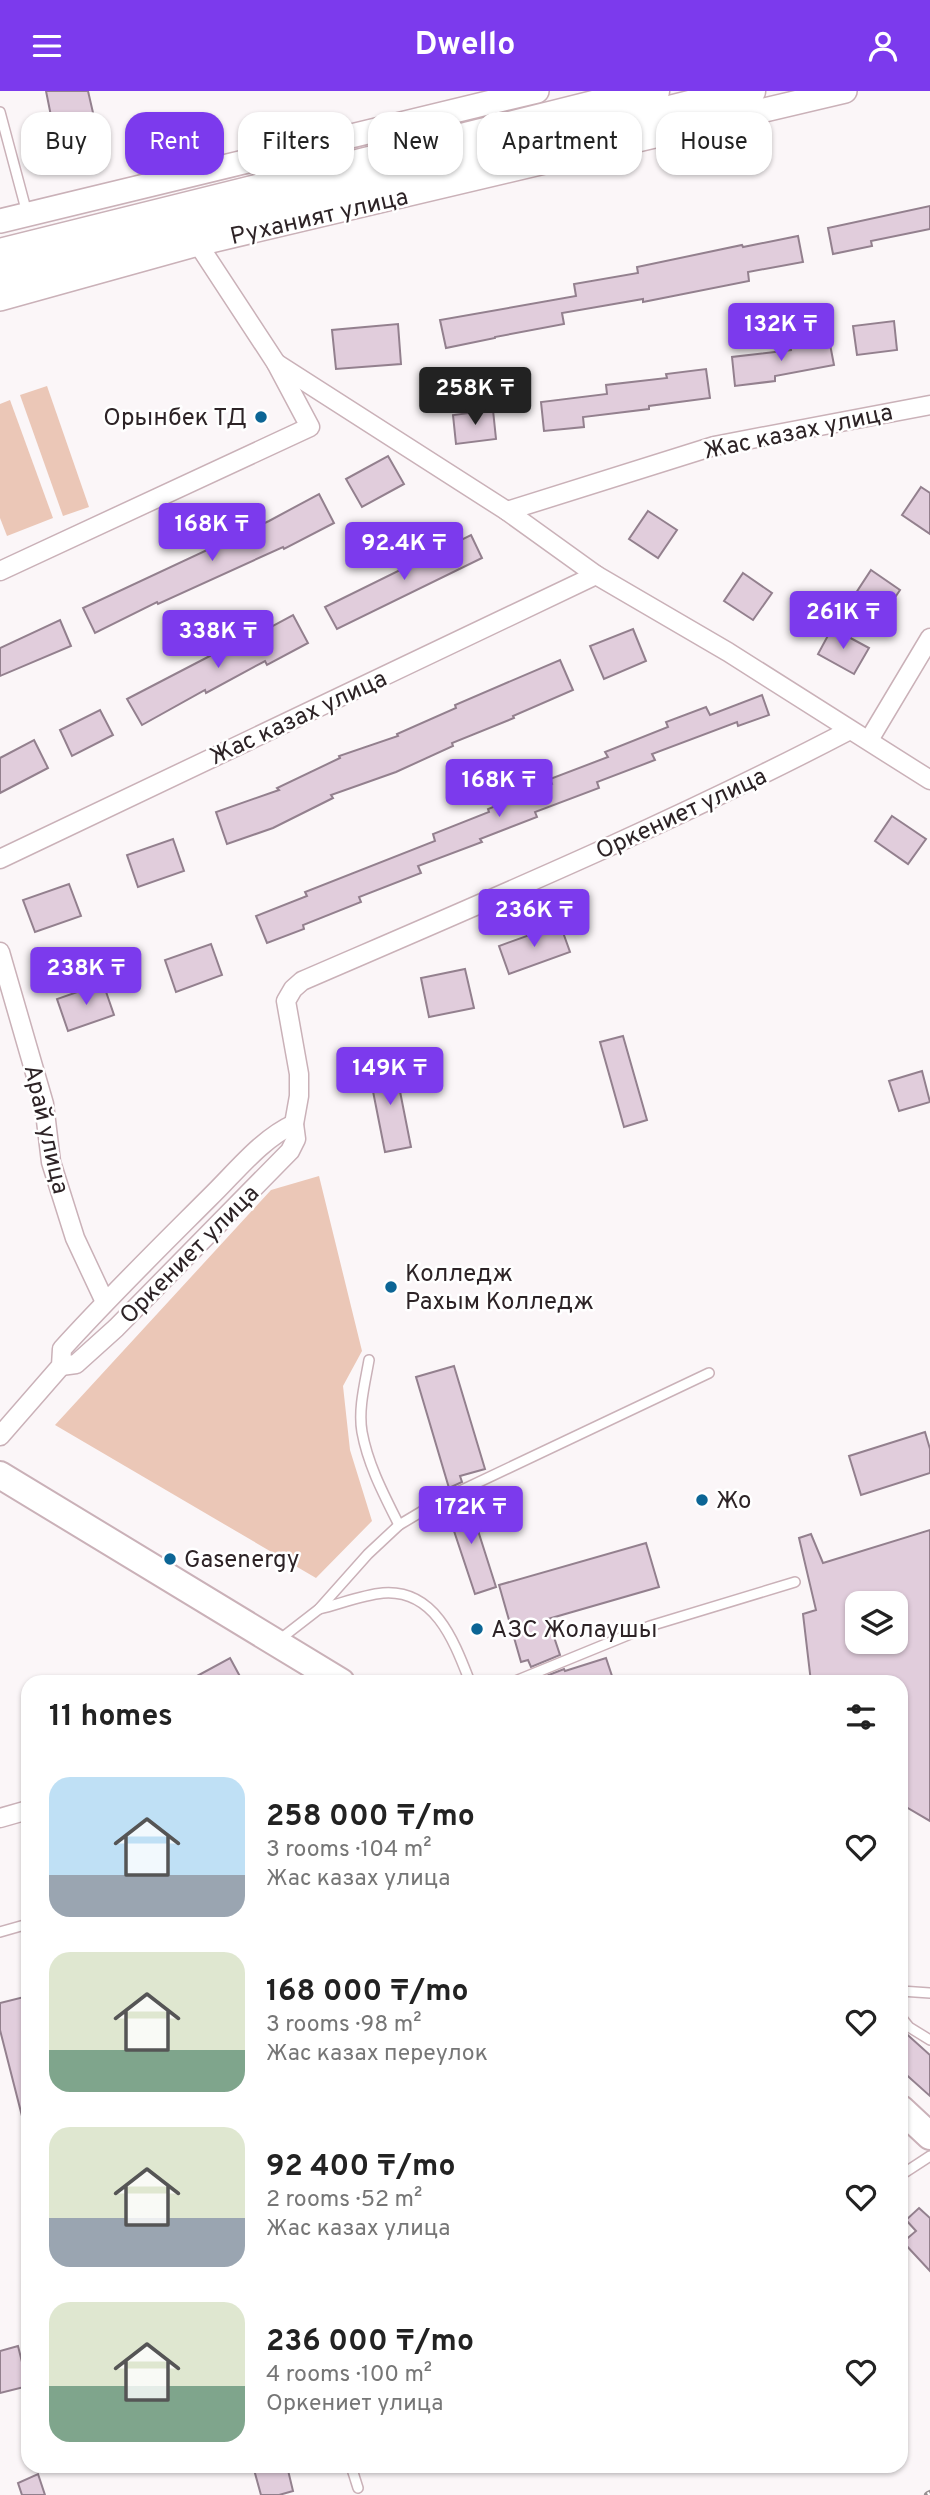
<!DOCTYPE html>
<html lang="en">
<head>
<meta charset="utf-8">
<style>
  body { margin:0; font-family:Overpass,sans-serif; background:#f6f6f6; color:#222; height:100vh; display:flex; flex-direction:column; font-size:26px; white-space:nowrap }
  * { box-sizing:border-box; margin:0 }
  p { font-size:23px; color:#767676 }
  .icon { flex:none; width:38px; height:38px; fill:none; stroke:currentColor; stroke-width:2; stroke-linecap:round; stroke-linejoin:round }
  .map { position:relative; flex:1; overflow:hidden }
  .sheet { position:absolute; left:21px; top:1584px; width:887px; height:798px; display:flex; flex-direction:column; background:#fff; border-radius:21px; box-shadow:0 2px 5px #0004 }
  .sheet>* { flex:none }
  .guide { position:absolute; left:21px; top:21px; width:889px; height:63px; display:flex; gap:14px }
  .controls { position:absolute; left:845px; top:1500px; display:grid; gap:14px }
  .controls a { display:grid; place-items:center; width:63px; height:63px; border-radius:14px; background:#fff; box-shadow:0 2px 5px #0004; font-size:35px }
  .price { position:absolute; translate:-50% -60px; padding:0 16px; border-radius:7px; background:#7c3aed; color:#fff; font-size:23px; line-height:46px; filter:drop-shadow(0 2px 4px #0008) }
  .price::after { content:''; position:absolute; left:50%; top:42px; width:21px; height:16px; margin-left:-10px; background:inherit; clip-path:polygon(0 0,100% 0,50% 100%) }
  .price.current { background:#222; color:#fff }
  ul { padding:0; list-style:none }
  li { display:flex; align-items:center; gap:21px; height:175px; padding:0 28px }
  li span { display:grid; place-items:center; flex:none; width:196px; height:140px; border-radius:21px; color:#555 }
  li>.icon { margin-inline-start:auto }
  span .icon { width:84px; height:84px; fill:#fffc; stroke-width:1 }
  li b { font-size:30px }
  h2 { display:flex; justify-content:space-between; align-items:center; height:84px; padding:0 28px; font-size:30px }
  .tag { padding:0 24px; border-radius:21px; background:#fff; box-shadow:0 2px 5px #0004; font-size:24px; line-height:63px }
  .tag.current { background:#7c3aed; color:#fff }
  header { display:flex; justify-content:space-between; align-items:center; height:91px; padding:0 28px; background:#7c3aed; color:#fff; font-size:32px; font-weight:700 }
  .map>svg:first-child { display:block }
  .green { fill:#ebc7b7 }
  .building { fill:#e1cddc; stroke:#93808e; stroke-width:2; fill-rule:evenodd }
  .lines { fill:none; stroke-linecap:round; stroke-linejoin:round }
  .lane-casing { stroke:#cab1b8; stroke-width:12 }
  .street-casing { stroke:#cab1b8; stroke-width:21 }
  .secondary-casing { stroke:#cab1b8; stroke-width:26 }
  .primary-casing { stroke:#cab1b8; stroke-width:30 }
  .highway-casing { stroke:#cab1b8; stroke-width:33 }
  .lane { stroke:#fff; stroke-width:9 }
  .street { stroke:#fff; stroke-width:18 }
  .secondary { stroke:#fff; stroke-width:23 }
  .primary { stroke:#fff; stroke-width:26 }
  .highway { stroke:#fff; stroke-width:30 }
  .rail-casing { stroke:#968f91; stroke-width:8 }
  .rail { stroke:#fff; stroke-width:5; stroke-dasharray:16; stroke-linecap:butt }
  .poi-dot { fill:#0c6595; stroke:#fff; stroke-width:2.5 }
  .labels { text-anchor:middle; stroke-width:5; stroke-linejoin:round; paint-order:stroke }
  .street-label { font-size:24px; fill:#2d2326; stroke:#fff }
  .poi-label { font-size:24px; fill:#2d2326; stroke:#fff; text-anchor:start }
</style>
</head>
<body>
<header><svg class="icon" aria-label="menu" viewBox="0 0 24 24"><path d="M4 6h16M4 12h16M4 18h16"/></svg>Dwello<svg class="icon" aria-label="person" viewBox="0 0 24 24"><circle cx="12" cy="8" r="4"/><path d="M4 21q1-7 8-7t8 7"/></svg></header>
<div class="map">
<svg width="930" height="2404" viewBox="0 0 930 2404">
  <rect width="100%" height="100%" fill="#fbf6f8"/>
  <!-- green -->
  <g class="green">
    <polygon points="47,295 89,416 63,425 20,304"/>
    <polygon points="10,309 53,427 7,445 0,427 0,313"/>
    <polygon points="319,1085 362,1260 343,1295 350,1359 372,1430 316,1487 55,1334 271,1099"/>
  </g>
  <!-- building -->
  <g class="building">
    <polygon points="46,0 88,0 94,26 53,35"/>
    <polygon points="930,115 930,138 871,150 872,155 833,163 828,137"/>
    <polygon points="798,145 803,171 748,181 749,190 643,211 643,208 562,222 564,233 495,246 495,247 446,257 440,229 576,205 574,193 638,182 637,176 742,154 743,156"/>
    <polygon points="894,230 897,259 857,264 853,235"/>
    <polygon points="398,233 401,273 336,278 332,239"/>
    <polygon points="829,248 834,274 775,285 775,290 735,295 732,266 791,259 791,256"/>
    <polygon points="706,278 710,307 649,315 649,318 583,326 584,336 544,340 541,311 607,303 606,294 667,287 666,283"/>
    <polygon points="493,319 496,348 456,353 453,324"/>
    <polygon points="388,365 404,393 362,416 346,388"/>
    <polygon points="921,396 930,402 930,443 902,424"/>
    <polygon points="319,403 334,432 284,458 283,456 158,513 157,511 95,542 83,517 269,430"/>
    <polygon points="648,420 677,439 658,467 629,448"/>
    <polygon points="471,444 482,467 337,538 325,516"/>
    <polygon points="871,479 900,499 881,527 852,508"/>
    <polygon points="743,482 772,502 753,529 724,510"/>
    <polygon points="293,524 308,552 267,574 265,570 206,602 205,599 142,634 127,608 231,554 232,557"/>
    <polygon points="60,529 71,555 0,585 0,557"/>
    <polygon points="832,537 869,557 854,583 818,563"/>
    <polygon points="633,538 646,570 604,588 590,555"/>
    <polygon points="560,569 573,599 513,625 514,627 452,652 453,655 396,681 331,704 333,707 273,737 227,753 216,721 279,699 277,697 340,667 339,665 398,645 397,643 456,617 455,614"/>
    <polygon points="762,604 769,624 738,635 737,631 652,663 655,669 597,691 599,697 535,721 537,726 480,748 482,751 418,775 421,782 359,806 361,811 303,834 304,838 267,852 256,825 307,805 305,801 435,750 433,743 489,721 488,718 552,693 550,688 608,666 605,661 668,636 666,631 706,616 710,624"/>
    <polygon points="100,619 113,644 72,665 60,639"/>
    <polygon points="34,649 48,677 0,702 0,667"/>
    <polygon points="892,725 926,748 908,773 875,750"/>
    <polygon points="173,748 184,780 138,796 127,764"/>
    <polygon points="69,793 81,825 35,841 23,809"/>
    <polygon points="560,833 570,861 509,883 499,855"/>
    <polygon points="211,853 222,884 176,901 165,869"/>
    <polygon points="465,878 474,917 429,926 421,887"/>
    <polygon points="103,892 114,924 68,940 57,908"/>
    <polygon points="623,945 647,1029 624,1036 600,951"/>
    <polygon points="394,970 411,1056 385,1061 368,975"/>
    <polygon points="922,980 930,1011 899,1020 889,990"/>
    <polygon points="454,1275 485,1378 460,1385 462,1391 449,1397 416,1286"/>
    <polygon points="925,1341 930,1358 930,1382 861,1404 849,1365"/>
    <polygon points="467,1405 496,1496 475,1503 446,1416"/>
    <path d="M930 1439V1730L901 1713V1591H811L803 1523 816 1519 799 1447 811 1443 823 1472ZM858 1512H896V1550H858Z"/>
    <polygon points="646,1452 659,1496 548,1528 560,1564 531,1576 528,1569 521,1571 499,1494"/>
    <polygon points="230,1567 243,1591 186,1591"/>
    <polygon points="606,1567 614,1591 536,1589 564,1578 565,1580"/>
    <polygon points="28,1905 28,2028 23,2029 0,1939 0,1912"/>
    <polygon points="901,1938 930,1964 930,2005 901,1979"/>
    <polygon points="919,2117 930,2127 930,2180 903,2151 916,2140 906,2129"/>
    <polygon points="18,2255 28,2295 0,2302 0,2260"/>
    <polygon points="253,2375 287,2375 293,2400 279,2404 261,2404"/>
    <polygon points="38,2383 45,2404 22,2404 18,2392"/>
  </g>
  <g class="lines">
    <!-- lane casing -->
    <g class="lane-casing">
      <g id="lane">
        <polyline points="0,21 27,122"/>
        <path d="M369 1269C365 1292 358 1318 362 1341 368 1374 384 1404 399 1434"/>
        <path d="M319 1518C340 1513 362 1504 383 1502 435 1498 454 1550 470 1591"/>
        <polyline points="279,1549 319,1518 368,1463 399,1434 441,1409 709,1282"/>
        <polyline points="513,1591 650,1535 795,1491"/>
        <polyline points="0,1841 28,1833"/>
        <polyline points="901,1900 930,1902"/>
        <polyline points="901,1926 909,1936 930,1949"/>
        <polyline points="901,2084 930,2065"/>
        <polyline points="351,2375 358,2397"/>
      </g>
    </g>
    <!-- street casing -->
    <g class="street-casing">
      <g id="street">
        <polyline points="276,272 507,420 596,484 728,561 930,689"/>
        <polyline points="507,420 714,355 930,314"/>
        <polyline points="0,480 310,336 276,272 198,153"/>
        <polyline points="869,649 930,547"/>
        <polyline points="0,768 596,484"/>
        <polyline points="0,861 44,1013 51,1071 75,1147 105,1211"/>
        <path d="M61 1275 76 1273 116 1237 290 1060 296 1048 294 1033 299 1005V983L286 910 293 898 302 890C487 810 672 732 850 639"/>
        <path d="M0 1345 61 1275 62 1258C109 1206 159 1157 209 1107 235 1082 261 1048 294 1033"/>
        <polyline points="0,1727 28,1719"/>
      </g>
    </g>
    <!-- secondary casing -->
    <g class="secondary-casing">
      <g id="secondary">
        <polyline points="0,130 537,0"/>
        <polyline points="0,208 198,153 845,0"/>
      </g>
    </g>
    <!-- primary casing -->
    <g class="primary-casing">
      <g id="primary">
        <polyline points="0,1384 341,1591"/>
        <polyline points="901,2018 930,2045"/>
      </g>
    </g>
    <!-- highway casing -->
    <g class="highway-casing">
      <g id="highway">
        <polyline points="0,163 654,0"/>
        <polyline points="0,187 750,0"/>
      </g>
    </g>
    <!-- lane -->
    <use href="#lane" class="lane"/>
    <!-- street -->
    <use href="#street" class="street"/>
    <!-- secondary -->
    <use href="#secondary" class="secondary"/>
    <!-- primary -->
    <use href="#primary" class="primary"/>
    <!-- highway -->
    <use href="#highway" class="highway"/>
    <!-- rail casing -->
    <g class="rail-casing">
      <polyline id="rail" points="928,2404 930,2403"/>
    </g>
    <!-- rail -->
    <use href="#rail" class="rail"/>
  </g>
  <!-- markers -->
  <g class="poi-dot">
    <circle cx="261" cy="326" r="7"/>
    <circle cx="391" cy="1196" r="7"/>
    <circle cx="702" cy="1409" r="7"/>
    <circle cx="170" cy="1468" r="7"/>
    <circle cx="477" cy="1538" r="7"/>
  </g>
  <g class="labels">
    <!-- street labels -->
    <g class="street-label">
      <text transform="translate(319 125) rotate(-13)" y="8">Руханият улица</text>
      <text transform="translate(798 340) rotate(-12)" y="8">Жас казах улица</text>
      <text transform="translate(298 626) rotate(-25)" y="8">Жас казах улица</text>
      <text transform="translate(681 722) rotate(-25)" y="8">Оркениет улица</text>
      <text transform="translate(47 1038) rotate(77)" y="8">Арай улица</text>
      <text transform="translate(189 1163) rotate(-45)" y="8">Оркениет улица</text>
    </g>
    <!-- poi labels -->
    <g class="poi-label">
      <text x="247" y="334" text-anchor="end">Орынбек ТД</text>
      <text x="405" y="1190">Колледж<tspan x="405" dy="28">Рахым Колледж</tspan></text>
      <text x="716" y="1417">Жо</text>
      <text x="184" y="1476">Gasenergy</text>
      <text x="491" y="1546">АЗС Жолаушы</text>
    </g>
  </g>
</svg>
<div class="controls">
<a><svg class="icon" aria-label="layers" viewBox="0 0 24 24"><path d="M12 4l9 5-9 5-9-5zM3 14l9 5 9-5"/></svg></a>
</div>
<b class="price" style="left:781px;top:272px">132K ₸</b>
<b class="price current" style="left:475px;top:336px">258K ₸</b>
<b class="price" style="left:212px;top:472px">168K ₸</b>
<b class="price" style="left:404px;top:491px">92.4K ₸</b>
<b class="price" style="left:843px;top:560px">261K ₸</b>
<b class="price" style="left:218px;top:579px">338K ₸</b>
<b class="price" style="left:499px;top:728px">168K ₸</b>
<b class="price" style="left:534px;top:858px">236K ₸</b>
<b class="price" style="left:86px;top:916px">238K ₸</b>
<b class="price" style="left:390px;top:1016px">149K ₸</b>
<b class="price" style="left:471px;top:1455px">172K ₸</b>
<div class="guide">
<a class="tag">Buy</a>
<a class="tag current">Rent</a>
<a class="tag">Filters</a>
<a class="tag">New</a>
<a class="tag">Apartment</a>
<a class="tag">House</a>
</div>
<section class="sheet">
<h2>11 homes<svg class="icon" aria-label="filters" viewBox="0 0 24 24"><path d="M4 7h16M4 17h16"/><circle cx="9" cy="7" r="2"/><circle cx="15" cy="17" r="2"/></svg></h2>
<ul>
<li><span style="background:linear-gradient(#bfe0f5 70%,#9aa5b1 0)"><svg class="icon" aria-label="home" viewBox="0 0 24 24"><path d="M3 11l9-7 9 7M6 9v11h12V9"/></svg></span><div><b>258 000 ₸/mo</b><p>3 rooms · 104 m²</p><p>Жас казах улица</p></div><svg class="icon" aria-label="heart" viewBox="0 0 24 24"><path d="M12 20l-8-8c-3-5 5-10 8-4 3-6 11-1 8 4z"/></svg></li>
<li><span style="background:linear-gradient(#dfe7d0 70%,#7fa58c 0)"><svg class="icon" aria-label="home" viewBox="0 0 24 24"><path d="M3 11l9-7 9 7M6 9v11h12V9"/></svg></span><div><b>168 000 ₸/mo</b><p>3 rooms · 98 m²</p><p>Жас казах переулок</p></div><svg class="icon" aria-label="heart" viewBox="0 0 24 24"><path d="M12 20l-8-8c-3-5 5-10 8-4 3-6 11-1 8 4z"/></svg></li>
<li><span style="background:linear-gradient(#dfe7d0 65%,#9aa5b1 0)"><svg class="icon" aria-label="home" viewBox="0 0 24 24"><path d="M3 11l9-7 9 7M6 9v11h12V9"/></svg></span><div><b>92 400 ₸/mo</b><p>2 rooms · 52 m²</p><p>Жас казах улица</p></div><svg class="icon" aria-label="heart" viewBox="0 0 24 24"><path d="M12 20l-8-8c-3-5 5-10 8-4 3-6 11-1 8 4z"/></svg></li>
<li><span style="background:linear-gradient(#dfe7d0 60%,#7fa58c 0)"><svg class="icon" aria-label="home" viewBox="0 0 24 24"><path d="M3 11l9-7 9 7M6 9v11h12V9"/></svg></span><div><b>236 000 ₸/mo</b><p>4 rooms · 100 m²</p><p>Оркениет улица</p></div><svg class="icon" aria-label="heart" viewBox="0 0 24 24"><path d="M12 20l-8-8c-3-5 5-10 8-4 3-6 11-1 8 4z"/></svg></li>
</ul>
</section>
</div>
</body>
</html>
